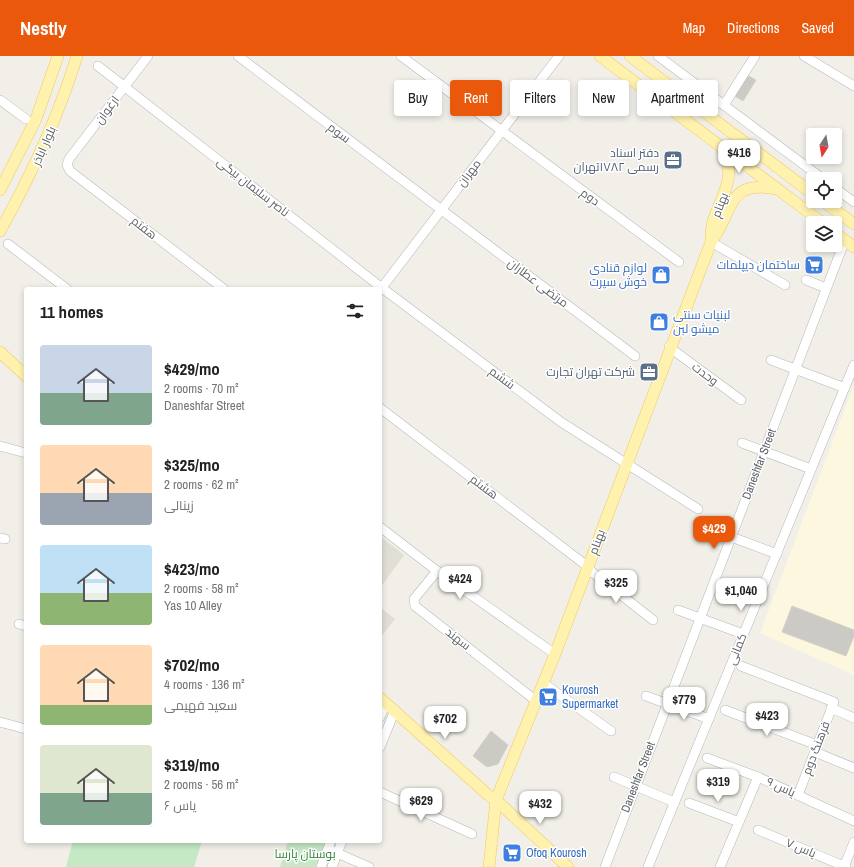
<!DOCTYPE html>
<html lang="en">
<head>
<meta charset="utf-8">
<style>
  body { margin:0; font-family:"Archivo Narrow",Cairo,sans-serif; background:#f2f2f2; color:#202124; height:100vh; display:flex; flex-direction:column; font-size:15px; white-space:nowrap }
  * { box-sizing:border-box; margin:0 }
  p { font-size:13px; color:#757577 }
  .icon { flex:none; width:22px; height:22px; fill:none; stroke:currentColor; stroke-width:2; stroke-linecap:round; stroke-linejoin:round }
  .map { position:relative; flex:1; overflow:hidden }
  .panel { position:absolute; left:24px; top:231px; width:358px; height:556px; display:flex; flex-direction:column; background:#fff; border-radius:4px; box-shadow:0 2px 6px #0003 }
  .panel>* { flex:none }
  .hud { position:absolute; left:394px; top:24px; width:380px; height:36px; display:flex; gap:8px }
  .needle { width:26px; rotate:191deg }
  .controls { position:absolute; left:806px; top:72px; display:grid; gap:8px }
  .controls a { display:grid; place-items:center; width:36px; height:36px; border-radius:4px; background:#fff; box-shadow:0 2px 6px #0003; font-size:20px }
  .price { position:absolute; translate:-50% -34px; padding:0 9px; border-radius:8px; background:#fff; color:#222; font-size:13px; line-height:26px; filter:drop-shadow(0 1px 2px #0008) }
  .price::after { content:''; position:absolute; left:50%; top:24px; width:12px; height:9px; margin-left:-6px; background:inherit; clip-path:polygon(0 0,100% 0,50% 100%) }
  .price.active { background:#ea580c; color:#fff }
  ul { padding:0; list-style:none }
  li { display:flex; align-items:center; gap:12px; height:100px; padding:0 16px }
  li span { display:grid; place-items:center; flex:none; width:112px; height:80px; border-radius:4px; color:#555 }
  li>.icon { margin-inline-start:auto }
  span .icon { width:48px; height:48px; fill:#fffc; stroke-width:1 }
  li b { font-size:17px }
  h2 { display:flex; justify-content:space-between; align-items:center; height:48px; padding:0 16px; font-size:17px }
  .chip { padding:0 14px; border-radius:4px; background:#fff; box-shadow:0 2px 6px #0003; font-size:14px; line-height:36px }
  .chip.active { background:#ea580c; color:#fff }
  header { display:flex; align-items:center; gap:24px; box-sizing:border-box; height:56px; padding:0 20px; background:#ea580c; color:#fff }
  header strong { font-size:19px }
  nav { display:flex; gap:22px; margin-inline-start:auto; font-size:14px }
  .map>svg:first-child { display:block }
  .commercial { fill:#fef7e0 }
  .education { fill:#e1ded6 }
  .green { fill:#c5e8c5 }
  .building { fill:#cccac5; stroke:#d6d1c6 }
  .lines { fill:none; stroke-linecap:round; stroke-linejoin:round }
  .minor-casing { stroke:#b5b8bc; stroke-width:10 }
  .major-casing { stroke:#f2c960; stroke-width:12 }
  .minor { stroke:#fff; stroke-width:9 }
  .major { stroke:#fff2af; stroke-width:11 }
  .labels { text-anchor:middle; stroke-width:3; stroke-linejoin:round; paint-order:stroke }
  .street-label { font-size:12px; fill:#5f6368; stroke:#fff }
  .service-label { font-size:12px; fill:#4e5e75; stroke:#fff; text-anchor:end }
  .shop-label { font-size:12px; fill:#366cbe; stroke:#fff; text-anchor:start }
  .park-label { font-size:12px; fill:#348238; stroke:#fff }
</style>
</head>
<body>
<header>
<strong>Nestly</strong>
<nav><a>Map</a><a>Directions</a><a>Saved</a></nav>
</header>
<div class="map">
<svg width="854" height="811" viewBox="0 0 854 811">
  <rect width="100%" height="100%" fill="#f1efe8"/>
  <!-- commercial -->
  <polygon class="commercial" points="854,329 854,619 760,577"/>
  <!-- education -->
  <g class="education">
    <polygon points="380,480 404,499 380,532"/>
    <polygon points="380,551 395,563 380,582"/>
  </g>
  <!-- green -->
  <g class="green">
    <polygon points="73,785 202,785 194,811 66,811"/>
    <polygon points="288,785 330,785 320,811 280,811"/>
  </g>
  <!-- building -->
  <g class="building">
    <polygon points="747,19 756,24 743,45 733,39"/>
    <polygon points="792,550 854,574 854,580 846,600 782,576"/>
    <polygon points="491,675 508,689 498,708 487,711 473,700"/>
  </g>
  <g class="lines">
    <!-- minor casing -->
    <g class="minor-casing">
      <g id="minor">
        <polyline points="148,0 69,103 67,109 70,115 224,233"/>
        <polyline points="238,0 635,300"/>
        <polyline points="401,0 679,206"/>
        <polyline points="658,0 823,123"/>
        <polyline points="804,0 854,30"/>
        <polyline points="98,10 382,232 561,366 698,453"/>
        <polyline points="0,44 26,63"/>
        <polyline points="724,49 755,0"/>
        <polyline points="835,132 854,146"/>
        <polyline points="711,186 785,229"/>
        <polyline points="8,188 67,233"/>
        <polyline points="806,224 826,232"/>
        <polyline points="380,234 559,0"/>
        <polyline points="669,291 741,344"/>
        <polyline points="771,304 845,332"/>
        <polyline points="380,352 587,510 592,516 653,564"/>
        <polyline points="742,387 811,413"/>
        <polyline points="0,390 26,397"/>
        <polyline points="380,471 437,515 555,598"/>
        <polyline points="710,473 777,498"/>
        <polyline points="0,482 5,483"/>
        <polyline points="437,515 414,543 415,550 535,644"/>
        <polyline points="678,554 743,578"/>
        <polyline points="19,568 26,570"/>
        <polyline points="741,610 834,646 798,739"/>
        <polyline points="543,627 611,675"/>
        <polyline points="646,640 709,663"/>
        <polyline points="831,652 854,662"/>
        <polyline points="725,654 817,689"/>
        <polyline points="380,661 386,647"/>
        <polyline points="0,666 26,673"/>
        <polyline points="380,691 395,654"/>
        <polyline points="815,696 854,712"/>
        <polyline points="707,702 758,721 854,765"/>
        <polyline points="614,721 674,746"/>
        <polyline points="380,736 472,778"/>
        <polyline points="689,747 739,766"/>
        <polyline points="758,774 846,811"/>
        <polyline points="328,793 369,811"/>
        <polyline points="321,811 331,785"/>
        <polyline points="332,811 342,785"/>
        <polyline points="605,811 845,184"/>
        <polyline points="648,811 854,309"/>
        <polyline points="720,811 758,721"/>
        <polyline points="844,811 854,786"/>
      </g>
    </g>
    <!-- major casing -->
    <g class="major-casing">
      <g id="major">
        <polyline points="600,0 823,167"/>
        <polyline points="630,0 813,138"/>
        <polyline points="0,134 36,63 58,0"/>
        <polyline points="823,145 854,168"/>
        <path d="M0 175C32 118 58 62 77 0"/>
        <polyline points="835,177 854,191"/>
        <path d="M711 186C734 156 726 123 776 133"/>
        <polyline points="0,296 26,320"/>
        <polyline points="380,642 488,739 496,744 568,811"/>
        <path d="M489 811 496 744 555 598 711 186C711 181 711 175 712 170 719 140 740 123 721 90"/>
      </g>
    </g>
    <!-- minor -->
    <use href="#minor" class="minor"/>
    <!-- major -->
    <use href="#major" class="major"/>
  </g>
  <!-- icons -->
  <defs>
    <g id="office-square" transform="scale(1)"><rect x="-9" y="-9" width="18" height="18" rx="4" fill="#5c6f8a" stroke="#fff"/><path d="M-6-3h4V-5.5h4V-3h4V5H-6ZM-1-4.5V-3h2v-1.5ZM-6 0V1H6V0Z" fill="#fff"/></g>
    <g id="supermarket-square" transform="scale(1)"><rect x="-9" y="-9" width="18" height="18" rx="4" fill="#3f7fe0" stroke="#fff"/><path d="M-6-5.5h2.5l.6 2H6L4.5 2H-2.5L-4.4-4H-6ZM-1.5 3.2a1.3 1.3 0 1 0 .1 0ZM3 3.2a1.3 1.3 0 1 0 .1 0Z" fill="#fff"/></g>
    <g id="shop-square" transform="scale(1)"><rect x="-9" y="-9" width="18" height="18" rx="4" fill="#3f7fe0" stroke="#fff"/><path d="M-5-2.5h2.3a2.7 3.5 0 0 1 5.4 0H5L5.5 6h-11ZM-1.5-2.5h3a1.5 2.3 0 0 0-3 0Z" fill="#fff"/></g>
  </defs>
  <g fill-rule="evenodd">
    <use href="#office-square" x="673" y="104"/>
    <use href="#supermarket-square" x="814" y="209"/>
    <use href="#shop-square" x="661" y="219"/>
    <use href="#shop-square" x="659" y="266"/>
    <use href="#office-square" x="649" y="316"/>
    <use href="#supermarket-square" x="548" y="641"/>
    <use href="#supermarket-square" x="512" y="797"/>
  </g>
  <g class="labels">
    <!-- street labels -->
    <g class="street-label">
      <text transform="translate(107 54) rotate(-53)" y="4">ارغوان</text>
      <text transform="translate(339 77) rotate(37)" y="4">سوم</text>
      <text transform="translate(44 90) rotate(-66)" y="4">بلوار اباذر</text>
      <text transform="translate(469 117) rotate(-53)" y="4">مهران</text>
      <text transform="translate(253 131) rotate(38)" y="4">ناصر سلیمان بیگی</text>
      <text transform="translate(590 141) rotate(36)" y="4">دوم</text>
      <text transform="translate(720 149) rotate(-69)" y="4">بهنام</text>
      <text transform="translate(144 172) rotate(38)" y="4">هفتم</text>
      <text transform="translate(538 227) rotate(37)" y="4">مرتضی عطاران</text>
      <text transform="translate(705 318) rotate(37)" y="4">وحدت</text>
      <text transform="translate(502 322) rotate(37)" y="4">ششم</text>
      <text transform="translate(759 408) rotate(-69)" y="4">Daneshfar Street</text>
      <text transform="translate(484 431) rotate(37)" y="4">هشتم</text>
      <text transform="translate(597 486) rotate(-70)" y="4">بهنام</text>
      <text transform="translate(458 583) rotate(38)" y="4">سهند</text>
      <text transform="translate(737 593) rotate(-68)" y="4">کمانی</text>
      <text transform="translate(816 692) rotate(-69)" y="4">فرهنگ دوم</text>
      <text transform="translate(638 721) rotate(-69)" y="4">Daneshfar Street</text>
      <text transform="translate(781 731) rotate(25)" y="4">یاس ۹</text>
      <text transform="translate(801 792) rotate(23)" y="4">یاس ۷</text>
    </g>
    <!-- service labels -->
    <g class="service-label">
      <text x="659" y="101">دفتر اسناد<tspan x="659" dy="14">رسمی ۱۷۸۲تهران</tspan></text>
      <text x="635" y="320">شرکت تهران تجارت</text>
    </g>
    <!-- shop labels -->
    <g class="shop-label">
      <text x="800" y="213" text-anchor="end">ساختمان دیپلمات</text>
      <text x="647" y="216" text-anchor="end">لوازم قنادی<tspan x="647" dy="14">خوش سیرت</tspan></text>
      <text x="673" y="263">لبنیات سنتی<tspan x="673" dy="14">میشو لبن</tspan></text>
      <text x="562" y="638">Kourosh<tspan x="562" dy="14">Supermarket</tspan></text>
      <text x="526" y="801">Ofoq Kourosh</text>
    </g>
    <!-- park labels -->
    <g class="park-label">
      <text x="305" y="802">بوستان پارسا</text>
    </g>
  </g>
</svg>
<div class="controls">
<a><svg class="needle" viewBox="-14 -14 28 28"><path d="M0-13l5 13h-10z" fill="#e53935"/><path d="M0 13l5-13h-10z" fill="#757577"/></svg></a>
<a><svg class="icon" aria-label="locate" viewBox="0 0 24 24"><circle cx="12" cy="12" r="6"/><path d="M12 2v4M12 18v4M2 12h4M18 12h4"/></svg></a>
<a><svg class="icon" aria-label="layers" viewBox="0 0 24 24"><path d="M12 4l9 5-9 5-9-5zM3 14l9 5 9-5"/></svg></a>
</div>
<b class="price" style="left:739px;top:118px">$416</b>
<b class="price active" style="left:714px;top:494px">$429</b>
<b class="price" style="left:460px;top:544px">$424</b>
<b class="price" style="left:616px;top:548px">$325</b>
<b class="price" style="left:741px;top:556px">$1,040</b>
<b class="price" style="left:684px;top:665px">$779</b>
<b class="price" style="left:767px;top:681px">$423</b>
<b class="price" style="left:445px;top:684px">$702</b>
<b class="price" style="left:718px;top:747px">$319</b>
<b class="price" style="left:421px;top:766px">$629</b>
<b class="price" style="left:540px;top:769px">$432</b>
<div class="hud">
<a class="chip">Buy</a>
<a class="chip active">Rent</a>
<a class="chip">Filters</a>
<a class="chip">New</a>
<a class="chip">Apartment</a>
</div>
<section class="panel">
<h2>11 homes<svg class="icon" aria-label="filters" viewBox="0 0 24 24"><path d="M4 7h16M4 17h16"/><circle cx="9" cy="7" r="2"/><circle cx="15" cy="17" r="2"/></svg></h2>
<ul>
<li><span style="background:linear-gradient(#c9d6e8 60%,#7fa58c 0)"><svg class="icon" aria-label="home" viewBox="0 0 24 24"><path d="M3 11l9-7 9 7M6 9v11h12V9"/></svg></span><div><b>$429/mo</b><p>2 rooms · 70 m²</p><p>Daneshfar Street</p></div></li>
<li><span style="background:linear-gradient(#ffd9b3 60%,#9aa5b1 0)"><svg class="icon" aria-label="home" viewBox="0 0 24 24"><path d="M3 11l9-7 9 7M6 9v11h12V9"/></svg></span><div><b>$325/mo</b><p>2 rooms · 62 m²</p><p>زینالی</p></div></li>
<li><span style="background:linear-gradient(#bfe0f5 60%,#8fb573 0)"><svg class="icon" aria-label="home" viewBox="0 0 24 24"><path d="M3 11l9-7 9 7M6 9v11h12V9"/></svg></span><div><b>$423/mo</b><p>2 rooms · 58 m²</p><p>Yas 10 Alley</p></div></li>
<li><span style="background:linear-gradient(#ffd9b3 75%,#8fb573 0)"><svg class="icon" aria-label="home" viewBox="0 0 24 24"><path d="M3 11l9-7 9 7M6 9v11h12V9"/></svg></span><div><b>$702/mo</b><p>4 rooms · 136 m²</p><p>سعید فهیمی</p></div></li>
<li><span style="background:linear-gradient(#dfe7d0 60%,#7fa58c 0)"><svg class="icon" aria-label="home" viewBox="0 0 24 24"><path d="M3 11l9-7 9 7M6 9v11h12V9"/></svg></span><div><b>$319/mo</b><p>2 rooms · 56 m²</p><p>یاس ۶</p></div></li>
</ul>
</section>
</div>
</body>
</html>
